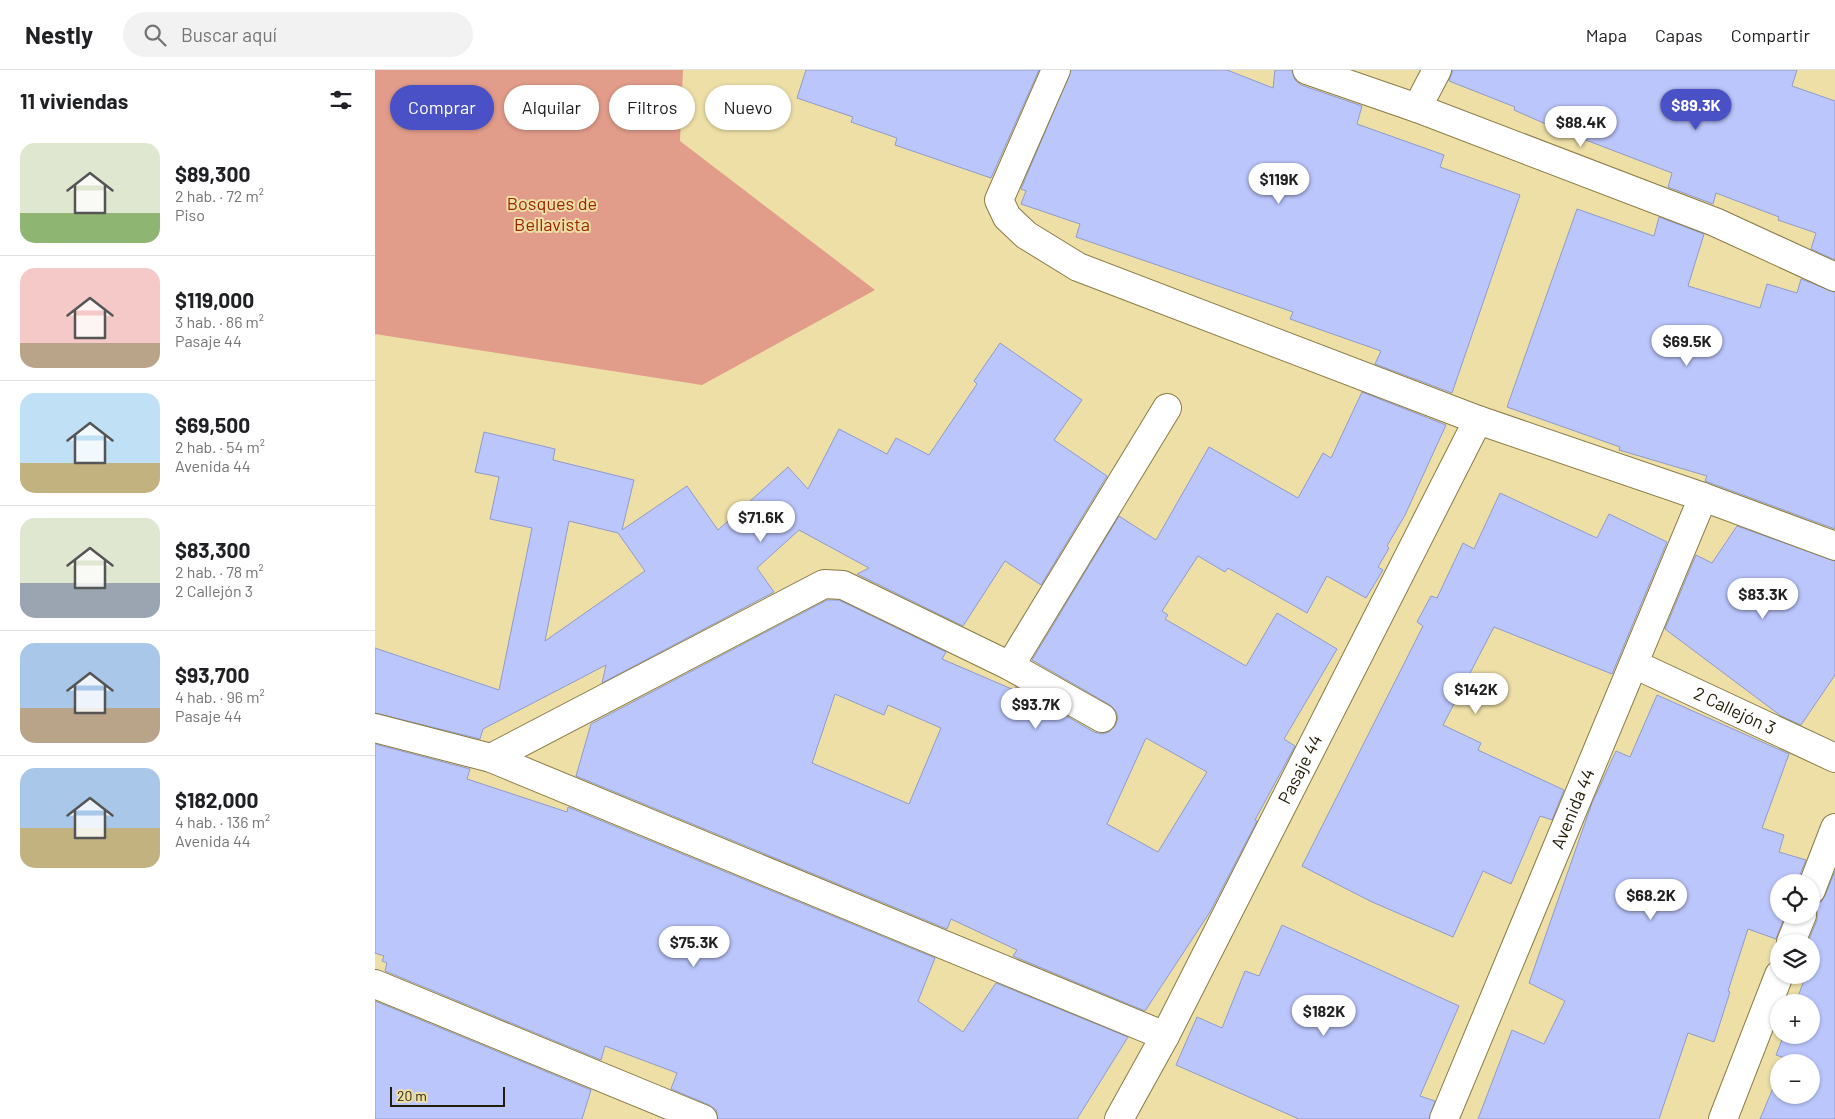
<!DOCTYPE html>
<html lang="es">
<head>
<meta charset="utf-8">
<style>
  body { margin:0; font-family:Barlow,sans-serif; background:#f2f2f2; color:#202124; height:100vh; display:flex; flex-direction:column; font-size:19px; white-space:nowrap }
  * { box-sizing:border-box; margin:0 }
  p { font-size:16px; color:#757577 }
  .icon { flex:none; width:28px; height:28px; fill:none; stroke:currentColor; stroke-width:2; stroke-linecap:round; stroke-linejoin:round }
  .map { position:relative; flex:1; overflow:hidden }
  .details { display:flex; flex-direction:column; background:#fff; width:375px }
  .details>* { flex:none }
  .guide { position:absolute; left:15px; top:15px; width:475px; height:45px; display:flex; gap:10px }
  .buttons { position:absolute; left:1395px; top:804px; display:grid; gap:10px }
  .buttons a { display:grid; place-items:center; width:50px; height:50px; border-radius:50%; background:#fff; box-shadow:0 1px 4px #0004; font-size:25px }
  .scale { position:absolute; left:15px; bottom:12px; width:115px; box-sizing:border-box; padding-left:5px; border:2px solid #231d07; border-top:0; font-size:14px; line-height:18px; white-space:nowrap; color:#231d07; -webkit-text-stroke:4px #eddfa6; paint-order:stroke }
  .price { position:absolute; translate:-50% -42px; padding:0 11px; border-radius:18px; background:#fff; color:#222; font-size:16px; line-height:32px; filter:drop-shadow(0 1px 2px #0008) }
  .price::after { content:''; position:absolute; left:50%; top:30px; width:15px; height:11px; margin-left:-8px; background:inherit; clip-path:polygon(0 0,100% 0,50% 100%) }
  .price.current { background:#4a50c6; color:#fff }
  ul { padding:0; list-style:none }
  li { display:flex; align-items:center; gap:15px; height:125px; padding:0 20px }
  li+li { border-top:1px solid #e0e0e0 }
  li span { display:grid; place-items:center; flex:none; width:140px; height:100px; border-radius:15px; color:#555 }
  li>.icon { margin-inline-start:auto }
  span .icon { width:60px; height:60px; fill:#fffc; stroke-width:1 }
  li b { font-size:21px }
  h2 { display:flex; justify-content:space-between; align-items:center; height:60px; padding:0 20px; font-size:21px }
  .chip { padding:0 18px; border-radius:22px; background:#fff; box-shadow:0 1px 4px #0004; font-size:18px; line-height:45px }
  .chip.current { background:#4a50c6; color:#fff }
  header { display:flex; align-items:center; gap:30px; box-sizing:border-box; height:70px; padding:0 25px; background:#fff; border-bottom:1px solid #e0e0e0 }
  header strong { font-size:24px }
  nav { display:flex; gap:28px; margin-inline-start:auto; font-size:18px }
  .search { width:350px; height:45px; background:#f2f2f2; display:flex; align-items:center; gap:12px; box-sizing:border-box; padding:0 18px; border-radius:28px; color:#757577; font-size:19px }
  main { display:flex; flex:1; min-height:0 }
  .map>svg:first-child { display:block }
  .green { fill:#e19c8a }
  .building { fill:#bbc6fd; stroke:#909acc; fill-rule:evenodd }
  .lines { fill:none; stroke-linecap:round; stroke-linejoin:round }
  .street-casing { stroke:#897b46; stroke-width:30 }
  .street { stroke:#fff; stroke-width:28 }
  .labels { text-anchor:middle; stroke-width:4; stroke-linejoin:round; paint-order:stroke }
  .park-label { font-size:18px; fill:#9b2500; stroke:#eddfa6 }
  .street-label { font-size:18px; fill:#231d07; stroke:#eddfa6 }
</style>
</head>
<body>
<header>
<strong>Nestly</strong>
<div class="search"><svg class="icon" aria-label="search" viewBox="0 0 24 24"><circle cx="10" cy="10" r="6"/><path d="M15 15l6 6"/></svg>Buscar aquí</div>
<nav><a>Mapa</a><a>Capas</a><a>Compartir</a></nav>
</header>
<main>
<section class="details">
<h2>11 viviendas<svg class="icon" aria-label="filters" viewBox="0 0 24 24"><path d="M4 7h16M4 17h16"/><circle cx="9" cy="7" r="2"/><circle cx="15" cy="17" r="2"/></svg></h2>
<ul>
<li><span style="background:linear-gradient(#dfe7d0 70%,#8fb573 0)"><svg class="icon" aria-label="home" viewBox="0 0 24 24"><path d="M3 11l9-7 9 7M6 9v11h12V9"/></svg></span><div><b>$89,300</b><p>2 hab. · 72 m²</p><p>Piso</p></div></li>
<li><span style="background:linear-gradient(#f6c9c9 75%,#b9a48a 0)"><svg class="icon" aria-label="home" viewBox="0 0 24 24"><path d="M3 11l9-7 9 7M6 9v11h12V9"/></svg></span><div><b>$119,000</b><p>3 hab. · 86 m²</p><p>Pasaje 44</p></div></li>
<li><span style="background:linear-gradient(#bfe0f5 70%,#c2b280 0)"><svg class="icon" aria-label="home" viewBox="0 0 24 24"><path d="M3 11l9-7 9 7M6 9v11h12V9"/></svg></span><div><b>$69,500</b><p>2 hab. · 54 m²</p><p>Avenida 44</p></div></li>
<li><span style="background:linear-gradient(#dfe7d0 65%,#9aa5b1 0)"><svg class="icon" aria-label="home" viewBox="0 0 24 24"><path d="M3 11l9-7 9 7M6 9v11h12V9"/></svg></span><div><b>$83,300</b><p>2 hab. · 78 m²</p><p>2 Callejón 3</p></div></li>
<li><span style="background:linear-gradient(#a9c7e8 65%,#b9a48a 0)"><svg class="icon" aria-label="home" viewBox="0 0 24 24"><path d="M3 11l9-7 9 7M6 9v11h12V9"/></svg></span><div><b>$93,700</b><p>4 hab. · 96 m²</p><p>Pasaje 44</p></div></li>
<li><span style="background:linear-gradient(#a9c7e8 60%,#c2b280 0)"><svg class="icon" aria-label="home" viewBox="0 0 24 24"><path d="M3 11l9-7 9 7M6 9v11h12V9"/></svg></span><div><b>$182,000</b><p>4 hab. · 136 m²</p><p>Avenida 44</p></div></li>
</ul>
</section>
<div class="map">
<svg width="1460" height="1049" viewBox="0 0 1460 1049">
  <rect width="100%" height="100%" fill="#eddfa6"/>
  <!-- green -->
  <polygon class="green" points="0,0 308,0 305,71 500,220 327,315 0,264"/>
  <!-- building -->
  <g class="building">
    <polygon points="431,0 664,0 616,108 520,75 522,68 476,52 478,47 422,28"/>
    <polygon points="696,0 852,0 898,18 900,0 917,0 920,10 926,15 987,36 982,54 1069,85 1065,97 1145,125 1077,323 1000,294 1006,281 915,249 918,242 701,167 705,154 646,134 651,121 646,119"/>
    <polygon points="1078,0 1422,0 1417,16 1460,31 1460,190 1436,179 1441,163 1403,150 1404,147 1341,123 1338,134 1293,117 1297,103 1182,59 1139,40 1140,37 1074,11"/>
    <polygon points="1202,139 1279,166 1284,147 1329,164 1313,216 1385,238 1392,214 1422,223 1426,209 1460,222 1460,459 1330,411 1332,406 1244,380 1245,377 1132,337"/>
    <path d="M625 273 707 330 679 370 732 406 666 515 630 491 588 556 482 504 494 498 424 460 382 498 399 522 227 613 231 595 108 659 105 669 0 643V578L124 620 157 458 115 449 124 407 100 402 109 362 180 379 178 390 259 410 247 460 312 416 343 460 413 397 433 419 464 359 512 384 521 368 554 385 602 314 599 311ZM194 451 243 463 270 501 170 571Z"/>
    <path d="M987 322 1071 355 1030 445 1012 476 1014 478 1003 497 1008 500 991 528 952 506 932 543 853 498 850 502 823 486 787 541 793 545 790 549 871 596 902 543 962 579 909 669 920 676 880 750 882 751 835 842 770 941 638 886 642 880 576 849 572 859 201 706 216 654 452 530H464L571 582 567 589 639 620 641 617 719 662 727 664 734 662 740 656 743 648 741 641 735 635 657 590 744 446 781 470 834 377 923 428 948 383 956 388ZM460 624 509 645 513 635 566 658 534 734 437 693ZM771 668 832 702 783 782 732 754Z"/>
    <polygon points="1125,423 1222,468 1234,444 1292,472 1237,604 1119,557 1068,655 1106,673 1103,680 1189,720 1177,750 1165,746 1136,814 1108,801 1078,867 995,831 927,796 1048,556 1042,552 1056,526 1062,528 1088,473 1099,479"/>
    <polygon points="1362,456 1460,491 1460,605 1426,655 1406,646 1290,559 1321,485 1337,493"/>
    <polygon points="1282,625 1414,684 1387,758 1409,765 1404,782 1431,790 1422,812 1404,812 1404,845 1410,845 1401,869 1373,859 1353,921 1355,922 1339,972 1313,963 1284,1049 1103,1049 1137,960 1169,974 1190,931 1154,913 1217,733 1241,681 1255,687"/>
    <polygon points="0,674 95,699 92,709 192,742 193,737 560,888 543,931 588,962 621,913 753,967 702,1049 343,1049 341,1040 334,1035 296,1019 302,1003 230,976 226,990 10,901 12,893 7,891 9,886 0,883"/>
    <polygon points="1460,801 1460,1049 1385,1049 1404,1004 1404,1025 1436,1025 1436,992 1409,992 1410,988 1401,985 1409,965 1436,965 1436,932 1421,932 1431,905 1436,905 1436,892 1441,880 1436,879 1436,872 1433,872 1442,850 1442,842 1439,835 1446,832 1450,826"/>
    <polygon points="907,855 1084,936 1045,1026 1060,1031 1054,1049 924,1049 801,995 822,947 847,958 870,901 884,906"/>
    <polygon points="0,931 216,1020 207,1049 0,1049"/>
  </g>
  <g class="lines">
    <!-- street casing -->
    <g class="street-casing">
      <g id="street">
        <polyline points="681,0 624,130 632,147 651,165 703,197 1103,350 1328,427 1460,476"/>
        <polyline points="932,0 1042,38 1340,152 1460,207"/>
        <polyline points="1042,38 1062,0"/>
        <path id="s1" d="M1259 594 1460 688"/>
        <polyline points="635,596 792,338"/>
        <polyline points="0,658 116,688 790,966"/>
        <polyline points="116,688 449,514 468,515 635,596 727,648"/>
        <polyline points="1436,820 1460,758"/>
        <polyline points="1416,872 1427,845"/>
        <polyline points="0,914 328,1049"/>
        <path id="s2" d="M744 1049 790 966 1103 350"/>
        <path id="s3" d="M1069 1049 1328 427"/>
        <polyline points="1348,1049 1404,905"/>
      </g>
    </g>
    <!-- street -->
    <use href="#street" class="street"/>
  </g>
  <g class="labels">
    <!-- park labels -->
    <g class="park-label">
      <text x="177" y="140">Bosques de<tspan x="177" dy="21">Bellavista</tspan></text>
    </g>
    <!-- street labels -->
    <g class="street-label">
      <text dy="6" stroke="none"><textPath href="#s1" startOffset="111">2 Callejón 3</textPath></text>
      <text dy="6" stroke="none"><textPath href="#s2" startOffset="394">Pasaje 44</textPath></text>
      <text dy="6" stroke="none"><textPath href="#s3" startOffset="336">Avenida 44</textPath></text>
    </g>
  </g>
</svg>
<div class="buttons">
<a><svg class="icon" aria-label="locate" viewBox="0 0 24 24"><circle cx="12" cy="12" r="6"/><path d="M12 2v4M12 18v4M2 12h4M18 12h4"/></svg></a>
<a><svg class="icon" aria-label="layers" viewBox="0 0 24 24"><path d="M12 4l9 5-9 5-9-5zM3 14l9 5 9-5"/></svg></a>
<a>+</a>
<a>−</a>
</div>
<div class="scale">20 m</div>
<b class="price current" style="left:1321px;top:61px">$89.3K</b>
<b class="price" style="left:1206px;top:78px">$88.4K</b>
<b class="price" style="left:904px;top:135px">$119K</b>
<b class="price" style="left:1312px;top:297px">$69.5K</b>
<b class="price" style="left:386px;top:473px">$71.6K</b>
<b class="price" style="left:1388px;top:550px">$83.3K</b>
<b class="price" style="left:1101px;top:645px">$142K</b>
<b class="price" style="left:661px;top:660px">$93.7K</b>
<b class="price" style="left:1276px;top:851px">$68.2K</b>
<b class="price" style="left:319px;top:898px">$75.3K</b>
<b class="price" style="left:949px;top:967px">$182K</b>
<div class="guide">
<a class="chip current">Comprar</a>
<a class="chip">Alquilar</a>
<a class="chip">Filtros</a>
<a class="chip">Nuevo</a>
</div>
</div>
</main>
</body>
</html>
